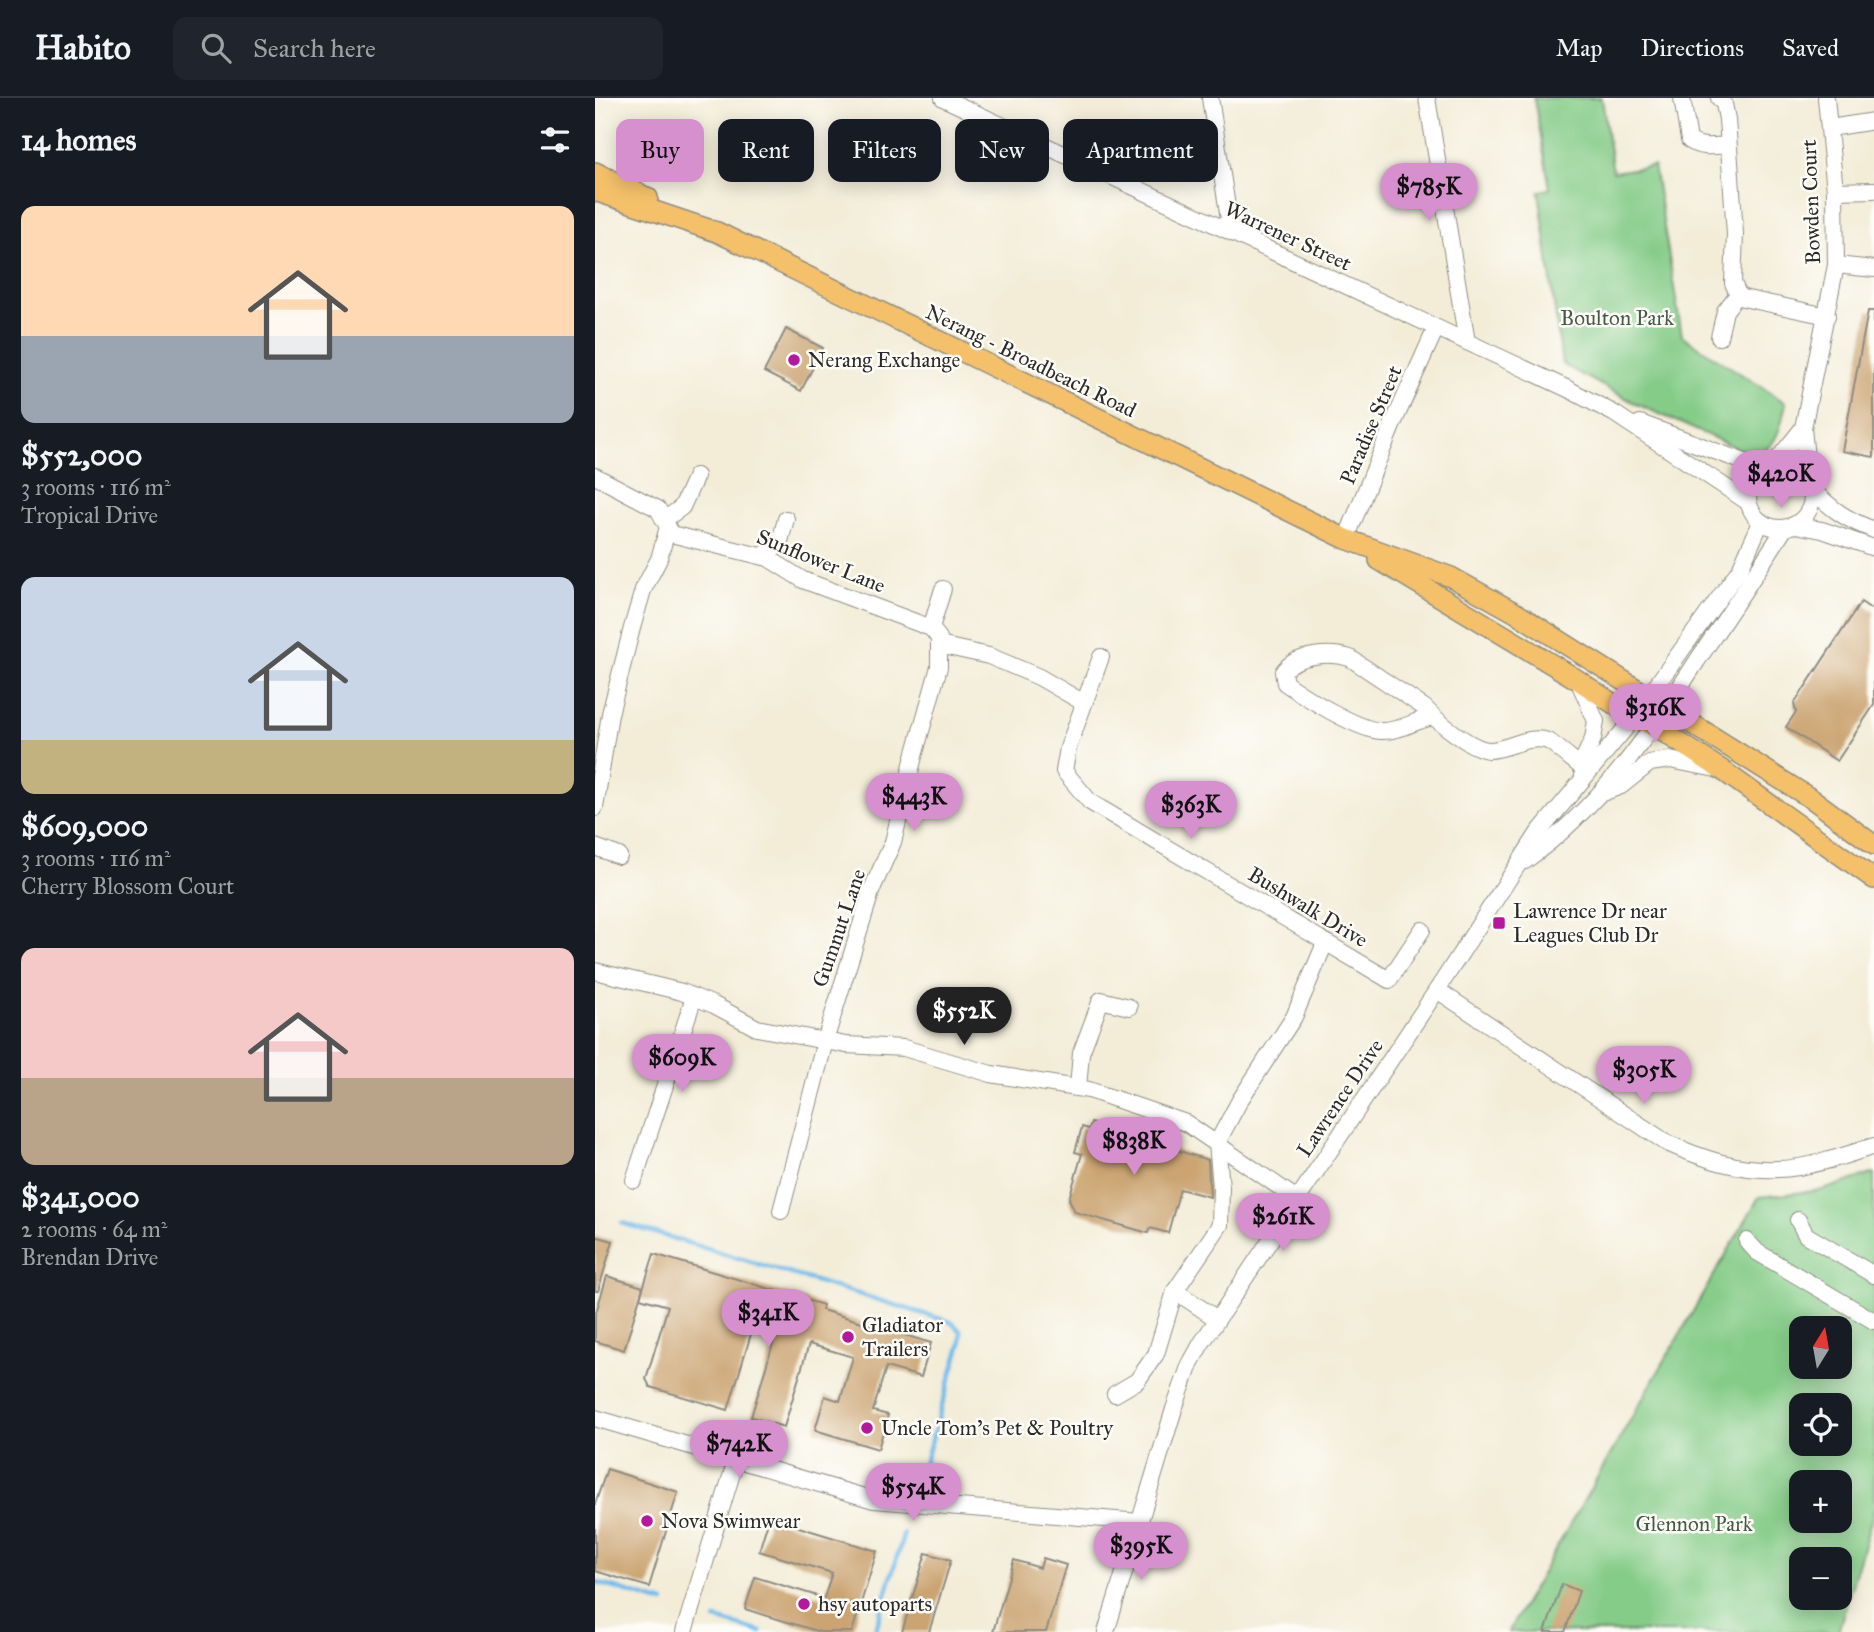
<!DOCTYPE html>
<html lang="en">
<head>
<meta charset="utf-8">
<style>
  body { margin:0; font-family:"IM FELL Great Primer",serif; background:#20242c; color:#f1f3f6; height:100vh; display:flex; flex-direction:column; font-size:26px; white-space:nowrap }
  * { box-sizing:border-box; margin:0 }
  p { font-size:23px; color:#9ea1a6 }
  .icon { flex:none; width:38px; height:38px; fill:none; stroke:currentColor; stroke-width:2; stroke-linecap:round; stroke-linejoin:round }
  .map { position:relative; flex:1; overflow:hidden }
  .side { display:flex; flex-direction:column; background:#171b24; width:595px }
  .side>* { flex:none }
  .guide { position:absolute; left:21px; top:21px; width:665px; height:63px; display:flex; gap:14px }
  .needle { width:46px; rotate:11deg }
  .tools { position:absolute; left:1194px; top:1218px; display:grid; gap:14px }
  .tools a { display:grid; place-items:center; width:63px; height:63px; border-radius:14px; background:#171b24; box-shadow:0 4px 18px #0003; font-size:35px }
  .price { position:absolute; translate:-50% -60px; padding:0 16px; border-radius:24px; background:#d690ce; color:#111; font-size:23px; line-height:46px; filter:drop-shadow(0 2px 4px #0008) }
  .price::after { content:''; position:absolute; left:50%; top:42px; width:21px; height:16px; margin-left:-10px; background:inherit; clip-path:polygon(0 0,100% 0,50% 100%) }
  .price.selected { background:#222; color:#fff }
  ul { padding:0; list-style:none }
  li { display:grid; align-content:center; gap:14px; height:371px; padding:0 21px }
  li span { display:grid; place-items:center; height:217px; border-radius:14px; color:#555 }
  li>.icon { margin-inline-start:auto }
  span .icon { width:126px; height:126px; fill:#fffc; stroke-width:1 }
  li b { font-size:30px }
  h2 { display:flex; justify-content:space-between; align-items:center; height:84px; padding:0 21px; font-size:30px }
  .tag { padding:0 24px; border-radius:14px; background:#171b24; box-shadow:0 4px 18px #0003; font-size:24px; line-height:63px }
  .tag.selected { background:#d690ce; color:#111 }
  header { display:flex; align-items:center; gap:42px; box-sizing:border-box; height:98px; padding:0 35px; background:#171b24; border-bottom:2px solid #363941 }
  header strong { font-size:33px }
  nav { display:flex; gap:38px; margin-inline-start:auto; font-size:24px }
  .search { width:490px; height:63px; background:#20242c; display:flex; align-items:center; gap:18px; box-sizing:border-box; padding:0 24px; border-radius:14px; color:#9ea1a6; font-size:26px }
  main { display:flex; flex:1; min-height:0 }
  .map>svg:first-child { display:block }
  .green { fill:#85cc88; stroke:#587c5a; stroke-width:2; fill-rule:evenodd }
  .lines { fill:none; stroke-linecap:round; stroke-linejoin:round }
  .stream { stroke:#71bbea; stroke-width:4.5 }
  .building { fill:#cba472 }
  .minor-casing { stroke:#8f8c82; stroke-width:18 }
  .major-casing { stroke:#8f8c82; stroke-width:22 }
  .minor { stroke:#fff; stroke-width:16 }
  .major { stroke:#f4c16a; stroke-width:19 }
  .poi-dot { fill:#b5179e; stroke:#fdfcf7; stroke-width:2.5 }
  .labels { text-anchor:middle; stroke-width:5; stroke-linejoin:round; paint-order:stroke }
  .street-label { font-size:21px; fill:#2b2b2b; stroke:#fdfcf7 }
  .park-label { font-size:21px; fill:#465b47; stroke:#fdfcf7 }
  .poi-label { font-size:21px; fill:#2b2b2b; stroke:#fdfcf7; text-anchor:start }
</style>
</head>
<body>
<header>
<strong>Habito</strong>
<div class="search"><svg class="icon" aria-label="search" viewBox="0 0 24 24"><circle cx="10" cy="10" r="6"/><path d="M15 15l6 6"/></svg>Search here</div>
<nav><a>Map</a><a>Directions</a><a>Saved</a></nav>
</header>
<main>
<section class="side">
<h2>14 homes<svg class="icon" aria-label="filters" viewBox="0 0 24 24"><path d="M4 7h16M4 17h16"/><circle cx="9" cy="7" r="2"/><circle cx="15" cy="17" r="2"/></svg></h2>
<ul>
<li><span style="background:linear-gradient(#ffd9b3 60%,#9aa5b1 0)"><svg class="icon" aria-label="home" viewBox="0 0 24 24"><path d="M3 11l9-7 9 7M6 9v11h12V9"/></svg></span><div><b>$552,000</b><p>3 rooms · 116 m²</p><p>Tropical Drive</p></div></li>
<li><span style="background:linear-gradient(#c9d6e8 75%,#c2b280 0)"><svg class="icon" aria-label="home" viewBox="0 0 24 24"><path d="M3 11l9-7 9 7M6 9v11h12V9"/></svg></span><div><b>$609,000</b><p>3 rooms · 116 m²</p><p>Cherry Blossom Court</p></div></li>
<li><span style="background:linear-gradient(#f6c9c9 60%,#b9a48a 0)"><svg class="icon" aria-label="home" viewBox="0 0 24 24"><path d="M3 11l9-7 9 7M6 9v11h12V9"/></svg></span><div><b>$341,000</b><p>2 rooms · 64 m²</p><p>Brendan Drive</p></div></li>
</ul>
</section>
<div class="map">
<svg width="1279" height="1534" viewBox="0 0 1279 1534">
  <rect width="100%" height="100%" fill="#fdfcf7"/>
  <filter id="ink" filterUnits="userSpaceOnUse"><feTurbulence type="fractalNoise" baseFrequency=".0143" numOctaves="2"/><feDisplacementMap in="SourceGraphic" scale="14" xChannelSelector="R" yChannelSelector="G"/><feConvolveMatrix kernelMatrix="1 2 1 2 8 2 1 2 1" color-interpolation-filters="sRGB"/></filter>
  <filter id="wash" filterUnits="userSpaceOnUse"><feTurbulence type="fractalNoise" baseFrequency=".00686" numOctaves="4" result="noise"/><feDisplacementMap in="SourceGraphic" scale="28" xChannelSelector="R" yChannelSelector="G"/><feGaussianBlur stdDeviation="1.57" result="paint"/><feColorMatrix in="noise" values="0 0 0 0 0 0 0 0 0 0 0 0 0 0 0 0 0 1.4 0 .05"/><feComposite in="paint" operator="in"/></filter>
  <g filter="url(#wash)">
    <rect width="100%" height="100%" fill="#f3edd8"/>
    <!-- green -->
    <g class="green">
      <path d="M939 0H1007L1018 74 1059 68 1087 238 1191 305C1185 331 1180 365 1144 351L1042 306 967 266 944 93 955 91Z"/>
      <path d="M1279 1075V1413L1243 1534H913L1164 1099 1228 1092ZM1206 1230H1244V1269H1206ZM1206 1307H1244V1346H1206ZM1206 1384H1244V1423H1206ZM1206 1461H1244V1500H1206Z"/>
    </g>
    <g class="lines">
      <!-- stream -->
      <g class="stream">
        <polyline points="27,1125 356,1224 366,1233 366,1245 325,1380"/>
        <polyline points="0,1484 69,1505"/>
        <polyline points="121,1521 166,1534"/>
        <polyline points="280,1534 309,1435"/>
      </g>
    </g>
    <g id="blocks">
      <!-- building -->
      <g class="building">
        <polygon points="1273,213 1279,213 1279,359 1247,353"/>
        <polygon points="191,231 228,250 206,293 169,274"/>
        <polygon points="1266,504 1279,513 1279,607 1242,663 1191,629 1201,614 1199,606"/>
        <polygon points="545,1024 576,1033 573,1044 580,1046 578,1051 613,1062 615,1099 585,1091 573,1135 555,1130 553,1135 480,1114 474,1101 487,1056 480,1054 487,1029 494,1031 496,1025 541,1039"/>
        <polygon points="0,1138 18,1143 3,1193 0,1193"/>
        <polygon points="59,1156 228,1207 227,1212 336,1245 326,1279 291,1269 278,1313 293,1317 283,1351 220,1332 230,1298 245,1303 258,1259 214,1246 189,1329 156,1319 186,1219 163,1213 133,1312 55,1289 51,1281 73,1208 45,1200"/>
        <polygon points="12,1178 48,1189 29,1252 0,1243 0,1218"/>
        <polygon points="12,1371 83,1394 54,1489 0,1473 0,1406"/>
        <polygon points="174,1420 282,1453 257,1534 225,1534 150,1511 160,1479 229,1500 237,1475 164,1453"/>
        <polygon points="331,1455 356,1462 334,1534 307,1534"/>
        <polygon points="448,1460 471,1467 451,1534 398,1534 419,1462 445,1470"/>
        <polygon points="967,1486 984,1493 970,1534 950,1534"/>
      </g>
    </g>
  </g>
  <g filter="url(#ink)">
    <use href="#blocks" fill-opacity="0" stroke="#8f8c82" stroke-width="2"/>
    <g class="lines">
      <!-- minor casing -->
      <g class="minor-casing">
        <g id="minor">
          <polyline points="348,0 973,291 1020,316 1153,404"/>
          <polyline points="615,0 636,134"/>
          <polyline points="832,0 872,244"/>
          <path d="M1087 0 1094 42C1106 51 1119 48 1133 47"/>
          <polyline points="1124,0 1129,6 1132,21 1140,136 1138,185 1143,196 1148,200 1232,218"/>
          <polyline points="1235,30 1279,23"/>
          <polyline points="1240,93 1279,92"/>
          <polyline points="1241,167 1279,171"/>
          <polyline points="1124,239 1130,213 1143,196"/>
          <polyline points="1045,325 1168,371"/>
          <circle cx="1185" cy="398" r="32"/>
          <polyline points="1179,366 1208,330"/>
          <polyline points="0,378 63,411 73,429 64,461 48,492 37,530 15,616 0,710"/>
          <polyline points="1213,381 1208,330 1241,167 1240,93 1231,0"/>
          <path d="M1217 391C1237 412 1252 422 1279 432"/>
          <polyline points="69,422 87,409 101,378"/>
          <polyline points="1200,427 1227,432 1279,450"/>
          <polyline points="72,435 173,460 208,482 336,530 344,540 344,569 319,658 298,744 277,791 230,943 186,1113"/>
          <polyline points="751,441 797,328 841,230"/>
          <polyline points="167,458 184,447 191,421"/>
          <polyline points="336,530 348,491"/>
          <polyline points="344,547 394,558 444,579 489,605"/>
          <polyline points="506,559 473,650 469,673 495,704 794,882 827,832"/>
          <polyline points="983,582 1001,623 998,641 989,660 988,678"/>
          <path d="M838 619C820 622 804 634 786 633 763 632 710 599 690 585L688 574C700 556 736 554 755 560L830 610C842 623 876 651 894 652 913 652 933 636 953 643 958 645 981 665 988 670"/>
          <polyline points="1007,695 1026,688 1055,665 1075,662 1121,671"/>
          <polyline points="0,749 24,758"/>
          <path d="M930 763C1003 711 1054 637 1102 563 1132 519 1161 475 1190 430"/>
          <polyline points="0,873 87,894 119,907 162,930 251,947 309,950 396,976 494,992 591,1025 702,1101"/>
          <path d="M842 892 1072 1045C1108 1061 1144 1073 1183 1071 1211 1071 1252 1057 1279 1048"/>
          <polyline points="483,990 486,955 506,902 534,909"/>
          <polyline points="39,1082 99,899"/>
          <polyline points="1203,1122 1211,1137 1279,1177"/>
          <polyline points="1152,1143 1162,1154 1279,1223"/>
          <polyline points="580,1193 622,1221"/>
          <polyline points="520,1296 542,1283 561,1256 580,1193 625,1127 626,1089 622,1045 645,1002 699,919 730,845"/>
          <polyline points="0,1320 279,1402 545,1424"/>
          <polyline points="89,1534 141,1362"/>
          <polyline points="511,1534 579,1311 595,1266 606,1246 842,892 944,734 1029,632 1145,471 1166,424"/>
        </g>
      </g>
      <!-- major casing -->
      <g class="major-casing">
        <g id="major">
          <polyline points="0,74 53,100"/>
          <polyline points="0,93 122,134 751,441 856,479 921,515 1220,703 1279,747"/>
          <polyline points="784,462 983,582 1023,609 1070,635 1127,672 1279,781"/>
        </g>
      </g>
      <!-- minor -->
      <use href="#minor" class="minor"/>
      <!-- major -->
      <use href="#major" class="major"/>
    </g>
  </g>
  <!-- markers -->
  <g class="poi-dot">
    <circle cx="199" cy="262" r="7"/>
    <rect x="897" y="818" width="14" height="14" rx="3.5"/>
    <circle cx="253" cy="1239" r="7"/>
    <circle cx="272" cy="1330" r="7"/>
    <circle cx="52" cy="1423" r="7"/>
    <circle cx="209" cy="1506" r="7"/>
  </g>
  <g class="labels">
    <!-- street labels -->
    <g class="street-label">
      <text transform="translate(1216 104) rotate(-92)" y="7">Bowden Court</text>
      <text transform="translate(693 138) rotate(25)" y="7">Warrener Street</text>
      <text transform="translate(436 263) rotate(26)" y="7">Nerang - Broadbeach Road</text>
      <text transform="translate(776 327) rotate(-67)" y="7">Paradise Street</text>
      <text transform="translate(226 463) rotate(22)" y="7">Sunflower Lane</text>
      <text transform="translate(713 809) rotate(31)" y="7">Bushwalk Drive</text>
      <text transform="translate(244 830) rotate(-71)" y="7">Gumnut Lane</text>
      <text transform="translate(745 1000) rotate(-56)" y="7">Lawrence Drive</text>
    </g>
    <!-- park labels -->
    <g class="park-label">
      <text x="1022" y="227">Boulton Park</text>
      <text x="1099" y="1433">Glennon Park</text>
    </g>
    <!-- poi labels -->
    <g class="poi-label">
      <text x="213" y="269">Nerang Exchange</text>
      <text x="918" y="820">Lawrence Dr near<tspan x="918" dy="24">Leagues Club Dr</tspan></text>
      <text x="267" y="1234">Gladiator<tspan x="267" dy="24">Trailers</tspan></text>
      <text x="286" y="1337">Uncle Tom's Pet &amp; Poultry</text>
      <text x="66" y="1430">Nova Swimwear</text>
      <text x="223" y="1513">hsy autoparts</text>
    </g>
  </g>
</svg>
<div class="tools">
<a><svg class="needle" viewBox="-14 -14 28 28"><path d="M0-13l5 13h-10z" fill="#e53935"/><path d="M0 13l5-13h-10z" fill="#9ea1a6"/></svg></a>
<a><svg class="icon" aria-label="locate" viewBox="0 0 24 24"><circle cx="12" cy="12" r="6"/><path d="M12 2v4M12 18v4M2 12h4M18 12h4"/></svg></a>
<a>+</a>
<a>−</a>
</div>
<b class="price" style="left:834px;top:125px">$785K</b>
<b class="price" style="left:1186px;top:412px">$420K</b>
<b class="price" style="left:1060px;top:646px">$316K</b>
<b class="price" style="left:319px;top:735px">$443K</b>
<b class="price" style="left:596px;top:743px">$363K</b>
<b class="price selected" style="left:369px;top:949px">$552K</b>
<b class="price" style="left:87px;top:996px">$609K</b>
<b class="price" style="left:1049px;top:1008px">$305K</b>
<b class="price" style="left:539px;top:1079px">$838K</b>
<b class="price" style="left:688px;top:1155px">$261K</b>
<b class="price" style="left:173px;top:1251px">$341K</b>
<b class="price" style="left:144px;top:1382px">$742K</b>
<b class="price" style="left:318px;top:1425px">$554K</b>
<b class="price" style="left:546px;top:1484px">$395K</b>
<div class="guide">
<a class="tag selected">Buy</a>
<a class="tag">Rent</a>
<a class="tag">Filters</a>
<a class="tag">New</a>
<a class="tag">Apartment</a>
</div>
</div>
</main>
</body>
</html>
